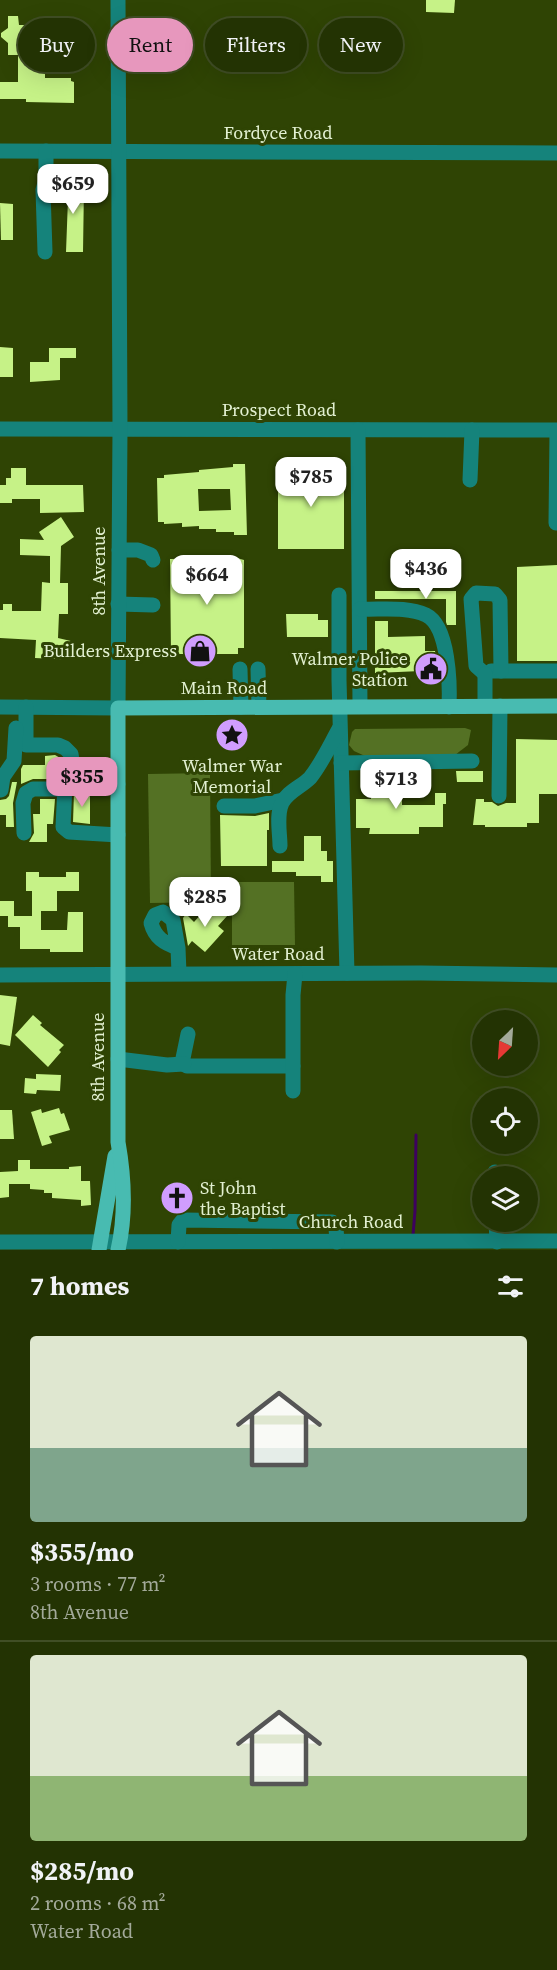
<!DOCTYPE html>
<html lang="en">
<head>
<meta charset="utf-8">
<style>
  body { margin:0; font-family:"Source Serif 4",serif; background:#2f3f12; color:#f1f3f6; height:100vh; display:flex; flex-direction:column; font-size:22px; white-space:nowrap }
  * { box-sizing:border-box; margin:0 }
  p { font-size:20px; color:#a3aa9a }
  .icon { flex:none; width:33px; height:33px; fill:none; stroke:currentColor; stroke-width:2; stroke-linecap:round; stroke-linejoin:round }
  .map { position:relative; height:1250px; overflow:hidden }
  .panel { display:flex; flex-direction:column; background:#233303; flex:1 }
  .panel>* { flex:none }
  .guide { position:absolute; left:18px; top:18px; width:522px; height:54px; display:flex; gap:12px }
  .needle { width:39px; rotate:205deg }
  .tools { position:absolute; left:472px; top:1010px; display:grid; gap:12px }
  .tools a { display:grid; place-items:center; width:66px; height:66px; border-radius:50%; background:#233303; box-shadow:0 6px 24px #0002,0 0 0 2px #404e25; font-size:30px }
  .price { position:absolute; translate:-50% -51px; padding:0 14px; border-radius:12px; background:#fff; color:#222; font-size:20px; line-height:39px; filter:drop-shadow(0 2px 3px #0008) }
  .price::after { content:''; position:absolute; left:50%; top:36px; width:18px; height:14px; margin-left:-9px; background:inherit; clip-path:polygon(0 0,100% 0,50% 100%) }
  .price.active { background:#e797bd; color:#111 }
  ul { padding:0; list-style:none }
  li { display:grid; align-content:center; gap:12px; height:318px; padding:0 30px }
  li+li { border-top:2px solid #404e25 }
  li span { display:grid; place-items:center; height:186px; border-radius:6px; color:#555 }
  li>.icon { margin-inline-start:auto }
  span .icon { width:108px; height:108px; fill:#fffc; stroke-width:1 }
  li b { font-size:26px }
  h2 { display:flex; justify-content:space-between; align-items:center; height:72px; padding:0 30px; font-size:26px }
  .pill { padding:0 21px; border-radius:27px; background:#233303; box-shadow:0 6px 24px #0002,0 0 0 2px #404e25; font-size:21px; line-height:54px }
  .pill.active { background:#e797bd; color:#111 }
  .map>svg:first-child { display:block }
  .green { fill:#547124 }
  .lines { fill:none; stroke-linecap:round; stroke-linejoin:round }
  .stream { stroke:#3d015e; stroke-width:3 }
  .building { fill:#c6f287; fill-rule:evenodd }
  .minor { stroke:#15837b; stroke-width:15 }
  .major { stroke:#48bbb1; stroke-width:15 }
  .labels { text-anchor:middle; stroke-width:6; stroke-linejoin:round; paint-order:stroke }
  .street-label { font-size:18px; fill:#e3f1d2; stroke:#2f4404 }
  .poi-label { font-size:18px; fill:#e3f1d2; stroke:#2f4404; text-anchor:end }
</style>
</head>
<body>
<div class="map">
<svg width="557" height="1250" viewBox="0 0 557 1250">
  <rect width="100%" height="100%" fill="#2f4404"/>
  <!-- green -->
  <g class="green">
    <polygon points="465,728 471,730 468,745 455,755 365,756 354,751 349,745 352,732 355,729"/>
    <polygon points="210,773 211,902 150,903 148,774"/>
    <polygon points="232,882 294,882 295,945 232,945"/>
  </g>
  <g class="lines">
    <!-- stream -->
    <polyline class="stream" points="413,1235 415,1211 416,1135"/>
  </g>
  <!-- building -->
  <g class="building">
    <polygon points="426,0 455,0 454,13 426,12"/>
    <polygon points="8,16 18,16 19,25 67,25 68,46 45,46 45,78 71,78 71,81 74,82 74,103 26,102 26,99 0,99 0,82 18,82 18,55 8,55 8,43 1,37 1,33 8,28"/>
    <polygon points="55,185 84,186 83,252 66,252 68,199 53,198"/>
    <polygon points="0,203 13,204 13,240 1,240"/>
    <polygon points="0,347 13,348 13,377 0,377"/>
    <polygon points="49,348 76,348 76,358 60,358 60,380 30,382 30,362 49,362"/>
    <path d="M233 464H245L247 535H234V532H216V529H199V526L182 527V523L164 524V522H158L157 478H164V475L199 472V470L233 467ZM198 489H230L231 510 199 511Z"/>
    <rect x="278" y="467" width="66" height="82"/>
    <polygon points="11,468 26,468 26,485 83,485 84,512 40,513 40,499 12,499 12,503 0,503 0,485 6,485 6,478 11,478"/>
    <polygon points="61,517 74,537 61,546 60,583 68,583 68,614 59,614 58,638 75,642 75,660 35,658 36,640 0,638 0,610 3,610 3,604 12,604 12,611 41,611 42,582 50,583 50,556 20,555 20,539 44,540 39,532"/>
    <polygon points="237,558 244,560 244,648 238,648 238,654 171,654 170,559"/>
    <polygon points="557,565 557,661 517,661 517,567"/>
    <polygon points="375,591 456,591 456,625 447,625 446,622 446,599 375,599"/>
    <polygon points="286,614 318,614 318,620 328,620 328,637 287,637"/>
    <polygon points="375,621 388,621 388,637 425,636 425,651 435,651 439,674 421,674 421,671 375,673"/>
    <polygon points="516,739 557,740 557,794 539,794 539,823 527,823 527,827 485,827 485,825 473,825 476,799 484,799 484,802 492,802 498,806 506,803 516,803"/>
    <polygon points="55,755 62,759 66,767 66,774 57,779 33,779 21,784 21,769 23,765 45,765 45,756"/>
    <polygon points="456,771 483,771 483,782 457,782"/>
    <polygon points="381,775 402,775 402,805 435,805 435,793 446,793 446,804 443,804 443,827 419,827 419,834 369,834 370,828 356,828 356,799 371,799 371,782 381,782"/>
    <polygon points="12,782 17,782 13,803 14,827 6,827 6,815 0,815 0,800 6,799 9,796"/>
    <polygon points="74,793 90,793 90,824 73,822"/>
    <polygon points="40,799 55,799 53,824 47,824 47,842 29,842 34,833 33,814 40,814"/>
    <polygon points="269,813 269,830 267,830 267,866 221,866 220,815 255,816"/>
    <polygon points="304,836 321,836 321,851 327,851 327,861 333,861 333,882 321,882 321,876 296,876 296,872 272,872 272,861 304,861"/>
    <polygon points="26,872 39,872 39,877 66,877 66,872 79,872 79,891 57,891 57,911 41,911 41,930 67,930 68,912 83,912 83,952 50,952 50,949 20,949 20,927 8,927 8,916 32,916 32,891 26,891"/>
    <rect x="0" y="901" width="14" height="15"/>
    <polygon points="216,905 228,915 218,926 224,931 205,952 192,941 188,946 183,918 186,914 194,922 203,912 207,915"/>
    <polygon points="0,995 17,997 10,1046 0,1044"/>
    <polygon points="33,1015 42,1023 40,1025 64,1045 59,1050 61,1052 48,1067 15,1035"/>
    <polygon points="36,1074 61,1075 60,1091 37,1090 36,1094 24,1093 25,1078 36,1079"/>
    <polygon points="59,1108 61,1114 64,1113 70,1130 49,1136 52,1143 42,1146 31,1112 41,1109 42,1113"/>
    <polygon points="0,1110 12,1110 14,1139 0,1139"/>
    <polygon points="18,1160 30,1160 30,1169 69,1169 69,1167 81,1166 81,1181 90,1181 91,1205 81,1206 81,1200 52,1198 52,1193 44,1193 44,1190 30,1189 30,1184 9,1184 9,1197 0,1198 0,1172 18,1171"/>
  </g>
  <g class="lines">
    <!-- minor -->
    <g class="minor">
      <polyline points="0,151 557,153"/>
      <polyline points="45,252 43,190 46,180 46,151"/>
      <polyline points="0,429 557,430"/>
      <polyline points="358,430 360,706"/>
      <polyline points="470,480 472,430"/>
      <polyline points="556,523 557,431"/>
      <polyline points="119,550 138,550 151,555 153,560"/>
      <polyline points="339,595 339,680 347,973"/>
      <polyline points="118,604 153,605"/>
      <path d="M360 609C380 610 407 606 426 615 449 626 450 685 449 707"/>
      <polyline points="240,669 241,707"/>
      <polyline points="258,669 259,707"/>
      <polyline points="491,671 557,671"/>
      <polyline points="485,674 476,666 471,599 476,593 495,594 500,600 501,671"/>
      <polyline points="485,674 485,706"/>
      <polyline points="0,707 118,708 120,429 118,0"/>
      <polyline points="26,707 26,745 58,745 65,748 71,754 72,760"/>
      <polyline points="341,763 472,761"/>
      <polyline points="1,790 3,777 14,761 16,728"/>
      <polyline points="499,796 500,706"/>
      <polyline points="224,806 255,806 283,800"/>
      <polyline points="24,833 23,803 26,793 33,789 64,789"/>
      <polyline points="118,835 69,832 63,827 65,785 68,783 118,784"/>
      <path d="M280 846C280 833 276 815 282 803 287 792 301 787 310 778 322 763 330 745 339 729"/>
      <path d="M178 948C164 943 155 938 151 923L155 915 163 912 173 920 178 948 179 973"/>
      <polyline points="0,975 421,973 557,975"/>
      <polyline points="188,1034 182,1063 187,1066 293,1066"/>
      <polyline points="118,1059 167,1065 184,1064"/>
      <polyline points="293,1091 293,995 295,974"/>
      <polyline points="495,1172 495,1176"/>
      <polyline points="496,1221 497,1242"/>
      <polyline points="0,1242 557,1241"/>
      <polyline points="178,1242 179,1225 183,1220 332,1222 336,1228 337,1242"/>
    </g>
    <!-- major -->
    <g class="major">
      <polyline points="99,1250 115,1156"/>
      <path d="M118 1250C126 1215 124 1176 118 1142V708L557 706"/>
    </g>
  </g>
  <!-- icons -->
  <defs>
    <g id="shop-disc" transform="scale(1.725)"><circle r="9.5" fill="#d09dfe" stroke="#2f4404"/><path d="M-5-2.5h2.3a2.7 3.5 0 0 1 5.4 0H5L5.5 6h-11ZM-1.5-2.5h3a1.5 2.3 0 0 0-3 0Z" fill="#111"/></g>
    <g id="civic-disc" transform="scale(1.725)"><circle r="9.5" fill="#d09dfe" stroke="#2f4404"/><path d="M-.6-6.5H3V-4.5H.6V-3L4-1V1h2V6H-6V1h2V-1L-.6-3ZM-1.2 2.5V6h2.4V2.5Z" fill="#111"/></g>
    <g id="sight-disc" transform="scale(1.725)"><circle r="9.5" fill="#d09dfe" stroke="#2f4404"/><path d="M0-6L1.8-2.2L6-1.7L2.9 1.2L3.7 5.4L0 3.3L-3.7 5.4L-2.9 1.2L-6-1.7L-1.8-2.2Z" fill="#111"/></g>
    <g id="church-disc" transform="scale(1.725)"><circle r="9.5" fill="#d09dfe" stroke="#2f4404"/><path d="M-1.2-6h2.4v3.5h3.3v2.4h-3.3V6h-2.4V-.1h-3.3v-2.4h3.3Z" fill="#111"/></g>
  </defs>
  <g fill-rule="evenodd">
    <use href="#shop-disc" x="200" y="651"/>
    <use href="#civic-disc" x="431" y="669"/>
    <use href="#sight-disc" x="232" y="735"/>
    <use href="#church-disc" x="177" y="1198"/>
  </g>
  <g class="labels">
    <!-- street labels -->
    <g class="street-label">
      <text x="278" y="139">Fordyce Road</text>
      <text x="279" y="416">Prospect Road</text>
      <text transform="translate(99 571) rotate(-90)" y="6">8th Avenue</text>
      <text x="224" y="694">Main Road</text>
      <text x="278" y="960">Water Road</text>
      <text transform="translate(98 1057) rotate(-90)" y="6">8th Avenue</text>
      <text x="351" y="1228">Church Road</text>
    </g>
    <!-- poi labels -->
    <g class="poi-label">
      <text x="177" y="657">Builders Express</text>
      <text x="408" y="665">Walmer Police<tspan x="408" dy="21">Station</tspan></text>
      <text x="232" y="772" text-anchor="middle">Walmer War<tspan x="232" dy="21">Memorial</tspan></text>
      <text x="200" y="1194" text-anchor="start">St John<tspan x="200" dy="21">the Baptist</tspan></text>
    </g>
  </g>
</svg>
<div class="tools">
<a><svg class="needle" viewBox="-14 -14 28 28"><path d="M0-13l5 13h-10z" fill="#e53935"/><path d="M0 13l5-13h-10z" fill="#a3aa9a"/></svg></a>
<a><svg class="icon" aria-label="locate" viewBox="0 0 24 24"><circle cx="12" cy="12" r="6"/><path d="M12 2v4M12 18v4M2 12h4M18 12h4"/></svg></a>
<a><svg class="icon" aria-label="layers" viewBox="0 0 24 24"><path d="M12 4l9 5-9 5-9-5zM3 14l9 5 9-5"/></svg></a>
</div>
<b class="price" style="left:73px;top:215px">$659</b>
<b class="price" style="left:311px;top:508px">$785</b>
<b class="price" style="left:426px;top:600px">$436</b>
<b class="price" style="left:207px;top:606px">$664</b>
<b class="price active" style="left:82px;top:808px">$355</b>
<b class="price" style="left:396px;top:810px">$713</b>
<b class="price" style="left:205px;top:928px">$285</b>
<div class="guide">
<a class="pill">Buy</a>
<a class="pill active">Rent</a>
<a class="pill">Filters</a>
<a class="pill">New</a>
</div>
</div>
<section class="panel">
<h2>7 homes<svg class="icon" aria-label="filters" viewBox="0 0 24 24"><path d="M4 7h16M4 17h16"/><circle cx="9" cy="7" r="2"/><circle cx="15" cy="17" r="2"/></svg></h2>
<ul>
<li><span style="background:linear-gradient(#dfe7d0 60%,#7fa58c 0)"><svg class="icon" aria-label="home" viewBox="0 0 24 24"><path d="M3 11l9-7 9 7M6 9v11h12V9"/></svg></span><div><b>$355/mo</b><p>3 rooms · 77 m²</p><p>8th Avenue</p></div></li>
<li><span style="background:linear-gradient(#dfe7d0 65%,#8fb573 0)"><svg class="icon" aria-label="home" viewBox="0 0 24 24"><path d="M3 11l9-7 9 7M6 9v11h12V9"/></svg></span><div><b>$285/mo</b><p>2 rooms · 68 m²</p><p>Water Road</p></div></li>
</ul>
</section>
</body>
</html>
